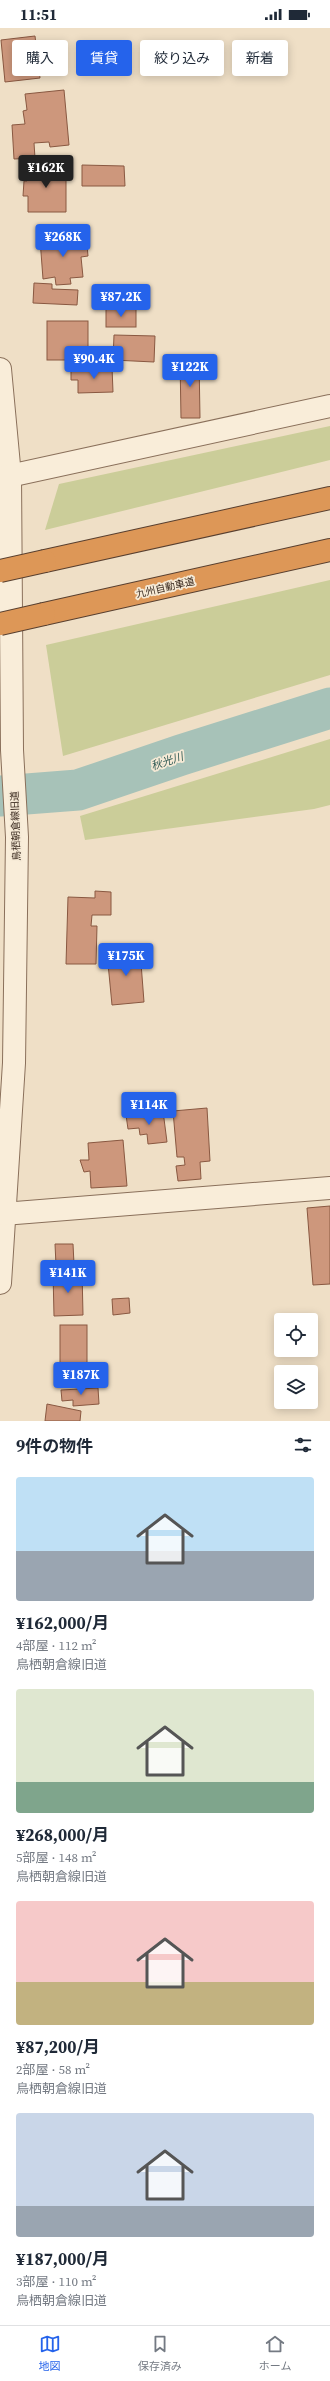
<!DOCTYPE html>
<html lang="ja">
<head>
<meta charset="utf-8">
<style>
  body { margin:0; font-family:"Source Serif 4","Noto Sans JP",serif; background:#f6f6f7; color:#1f2937; height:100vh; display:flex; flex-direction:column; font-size:15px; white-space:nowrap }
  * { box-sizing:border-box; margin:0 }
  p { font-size:13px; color:#747a83 }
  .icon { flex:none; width:22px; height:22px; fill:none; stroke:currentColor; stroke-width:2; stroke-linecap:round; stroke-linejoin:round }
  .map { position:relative; height:1393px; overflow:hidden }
  .panel { display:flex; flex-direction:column; background:#fff; flex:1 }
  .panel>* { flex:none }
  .hud { position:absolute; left:12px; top:12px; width:306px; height:36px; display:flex; gap:8px }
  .fabs { position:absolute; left:274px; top:1285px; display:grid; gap:8px }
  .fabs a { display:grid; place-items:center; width:44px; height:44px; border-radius:4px; background:#fff; box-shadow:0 2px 10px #0003; font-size:20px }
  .price { position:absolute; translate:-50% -34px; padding:0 9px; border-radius:4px; background:#2563eb; color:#fff; font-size:13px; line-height:26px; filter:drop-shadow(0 1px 2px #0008) }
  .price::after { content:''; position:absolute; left:50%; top:24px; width:12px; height:9px; margin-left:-6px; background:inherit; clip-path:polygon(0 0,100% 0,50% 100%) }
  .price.active { background:#222; color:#fff }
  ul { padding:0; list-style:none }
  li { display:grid; align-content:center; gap:8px; height:212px; padding:0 16px }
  li span { display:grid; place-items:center; height:124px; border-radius:4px; color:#555 }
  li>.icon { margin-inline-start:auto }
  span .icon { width:72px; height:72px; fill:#fffc; stroke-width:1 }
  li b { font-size:17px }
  h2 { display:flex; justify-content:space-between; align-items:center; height:48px; padding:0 16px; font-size:17px }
  .chip { padding:0 14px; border-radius:4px; background:#fff; box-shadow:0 2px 10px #0003; font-size:14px; line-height:36px }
  .chip.active { background:#2563eb; color:#fff }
  .status { display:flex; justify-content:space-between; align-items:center; height:28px; padding:0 20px; background:#fff; direction:ltr }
  .status svg { height:11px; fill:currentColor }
  .tab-bar { display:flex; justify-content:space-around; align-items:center; height:56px; border-top:1px solid #e0e1e3; background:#fff; font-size:11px; color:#747a83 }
  .tab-bar a { display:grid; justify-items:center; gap:2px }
  .tab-bar .active { color:#2563eb }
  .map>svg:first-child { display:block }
  .green { fill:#cbcd99 }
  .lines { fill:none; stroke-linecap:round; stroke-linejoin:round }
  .river { stroke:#a7c2b8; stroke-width:41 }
  .building { fill:#cd977c; stroke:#895841 }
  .minor-casing { stroke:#8a705b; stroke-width:24 }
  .highway-casing { stroke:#583f2f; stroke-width:24 }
  .minor { stroke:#f9edd9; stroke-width:22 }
  .highway { stroke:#dd9757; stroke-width:22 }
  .highway-bridge-casing { stroke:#583f2f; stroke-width:24; stroke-linecap:butt }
  .highway-bridge { stroke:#dd9757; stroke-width:22 }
  .labels { text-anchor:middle; stroke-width:3.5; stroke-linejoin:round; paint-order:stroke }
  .street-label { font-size:10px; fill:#3a2a1f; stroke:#f6ead6 }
  .water-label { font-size:11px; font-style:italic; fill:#2f5a54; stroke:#f6ead6 }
</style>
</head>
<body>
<div class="status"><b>11:51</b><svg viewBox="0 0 49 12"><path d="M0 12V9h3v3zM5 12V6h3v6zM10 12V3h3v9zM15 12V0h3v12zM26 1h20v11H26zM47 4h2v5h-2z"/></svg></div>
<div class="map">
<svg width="330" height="1393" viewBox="0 0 330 1393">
  <rect width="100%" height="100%" fill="#efdfc6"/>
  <!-- green -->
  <g class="green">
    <polygon points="330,398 330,432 45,502 59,456"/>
    <polygon points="330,552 330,647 63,728 46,617"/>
    <polygon points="330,711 330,777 314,781 85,812 80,788"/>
  </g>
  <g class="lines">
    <!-- river -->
    <polyline class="river" points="0,768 78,762 181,727 330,680"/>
  </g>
  <!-- building -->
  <g class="building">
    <polygon points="35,8 40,50 5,54 1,12"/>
    <polygon points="64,62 69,117 50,119 49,114 34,115 35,130 14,131 12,97 25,96 23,83 27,82 25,66"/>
    <polygon points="82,137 124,138 125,158 82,158"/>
    <polygon points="27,138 66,138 66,184 28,184 28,168 23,168 24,153 27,153"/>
    <polygon points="86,207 88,228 81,229 83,249 70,250 71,256 56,257 55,249 43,251 40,211"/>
    <polygon points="34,255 52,256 52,261 78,262 77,277 33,275"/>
    <rect x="106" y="281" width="30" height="18"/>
    <rect x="47" y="293" width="41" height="39"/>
    <polygon points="114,307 155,308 154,334 113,332"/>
    <polygon points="180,331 199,331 200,390 181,390"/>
    <polygon points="112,339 113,364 78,365 78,352 71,352 71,341"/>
    <polygon points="95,863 111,864 111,887 92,887 91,898 97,898 96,936 66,936 68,869 95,870"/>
    <polygon points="140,922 144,974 112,977 107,925"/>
    <polygon points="207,1080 210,1133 200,1134 201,1151 178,1153 176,1138 185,1137 184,1129 177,1129 173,1083"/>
    <polygon points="163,1083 167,1114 148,1116 147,1106 140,1107 139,1100 128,1101 126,1087"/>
    <polygon points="123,1112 127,1158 91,1160 90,1143 84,1144 80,1132 89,1132 88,1115"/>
    <polygon points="330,1178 330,1256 313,1257 307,1180"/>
    <polygon points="55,1216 73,1216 74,1236 56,1237"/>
    <polygon points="82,1243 83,1287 54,1288 53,1244"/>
    <polygon points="129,1270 130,1285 113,1287 112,1271"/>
    <rect x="60" y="1297" width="27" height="54"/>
    <polygon points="98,1360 99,1376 73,1378 73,1372 62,1373 61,1362"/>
    <polygon points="47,1376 81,1383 80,1393 45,1393"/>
  </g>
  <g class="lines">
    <!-- minor casing -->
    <g class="minor-casing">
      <g id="minor">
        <polyline points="0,341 10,448 12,722 17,809 14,1035 0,1255"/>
        <polyline points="0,450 330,378"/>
        <polyline points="3,1186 330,1160"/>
      </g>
    </g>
    <!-- highway casing -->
    <g class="highway-casing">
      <g id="highway">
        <polyline points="45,533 330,470"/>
        <polyline points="44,586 330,522"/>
      </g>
    </g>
    <!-- minor -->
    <use href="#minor" class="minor"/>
    <!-- highway -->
    <use href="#highway" class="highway"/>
    <!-- highway-bridge casing -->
    <g class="highway-bridge-casing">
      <g id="highway-bridge">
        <polyline points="0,543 45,533"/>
        <polyline points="0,596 44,586"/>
      </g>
    </g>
    <!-- highway-bridge -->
    <use href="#highway-bridge" class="highway-bridge"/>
  </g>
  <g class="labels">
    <!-- street labels -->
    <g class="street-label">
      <text transform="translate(165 559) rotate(-13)" y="4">九州自動車道</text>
      <text transform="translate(15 798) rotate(-92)" y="4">鳥栖朝倉線旧道</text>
    </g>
    <!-- water labels -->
    <g class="water-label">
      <text transform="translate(167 733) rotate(-18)" y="4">秋光川</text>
    </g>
  </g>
</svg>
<div class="fabs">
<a><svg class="icon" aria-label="locate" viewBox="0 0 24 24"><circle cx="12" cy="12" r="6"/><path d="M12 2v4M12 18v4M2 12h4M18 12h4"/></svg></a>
<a><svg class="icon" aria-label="layers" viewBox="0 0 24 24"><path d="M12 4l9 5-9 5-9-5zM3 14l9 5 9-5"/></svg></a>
</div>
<b class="price active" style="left:46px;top:161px">¥162K</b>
<b class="price" style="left:63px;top:230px">¥268K</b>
<b class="price" style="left:121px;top:290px">¥87.2K</b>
<b class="price" style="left:94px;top:352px">¥90.4K</b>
<b class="price" style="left:190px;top:360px">¥122K</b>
<b class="price" style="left:126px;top:949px">¥175K</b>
<b class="price" style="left:149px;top:1098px">¥114K</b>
<b class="price" style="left:68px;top:1266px">¥141K</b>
<b class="price" style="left:81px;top:1368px">¥187K</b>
<div class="hud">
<a class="chip">購入</a>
<a class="chip active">賃貸</a>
<a class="chip">絞り込み</a>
<a class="chip">新着</a>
</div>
</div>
<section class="panel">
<h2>9件の物件<svg class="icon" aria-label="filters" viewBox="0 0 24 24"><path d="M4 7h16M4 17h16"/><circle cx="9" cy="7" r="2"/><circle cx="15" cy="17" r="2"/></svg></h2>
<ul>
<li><span style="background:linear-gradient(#bfe0f5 60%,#9aa5b1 0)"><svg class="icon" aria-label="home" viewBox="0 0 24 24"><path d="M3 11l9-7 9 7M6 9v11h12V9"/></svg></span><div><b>¥162,000/月</b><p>4部屋 · 112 m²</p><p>鳥栖朝倉線旧道</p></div></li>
<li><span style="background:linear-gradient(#dfe7d0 75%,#7fa58c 0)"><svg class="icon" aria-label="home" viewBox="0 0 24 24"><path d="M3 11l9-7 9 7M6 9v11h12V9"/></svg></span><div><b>¥268,000/月</b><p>5部屋 · 148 m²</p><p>鳥栖朝倉線旧道</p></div></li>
<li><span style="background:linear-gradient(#f6c9c9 65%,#c2b280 0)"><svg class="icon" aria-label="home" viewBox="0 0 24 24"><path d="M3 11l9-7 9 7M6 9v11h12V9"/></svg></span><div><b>¥87,200/月</b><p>2部屋 · 58 m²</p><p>鳥栖朝倉線旧道</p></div></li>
<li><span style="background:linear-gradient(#c9d6e8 75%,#9aa5b1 0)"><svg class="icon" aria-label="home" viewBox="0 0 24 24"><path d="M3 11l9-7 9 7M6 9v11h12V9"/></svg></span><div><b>¥187,000/月</b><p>3部屋 · 110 m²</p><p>鳥栖朝倉線旧道</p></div></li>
</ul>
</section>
<nav class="tab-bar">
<a class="active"><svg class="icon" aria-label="map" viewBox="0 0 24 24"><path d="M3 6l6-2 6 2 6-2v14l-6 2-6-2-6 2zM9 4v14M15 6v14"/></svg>地図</a>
<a><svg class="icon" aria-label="saved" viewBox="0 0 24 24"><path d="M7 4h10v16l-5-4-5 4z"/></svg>保存済み</a>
<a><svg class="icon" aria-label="home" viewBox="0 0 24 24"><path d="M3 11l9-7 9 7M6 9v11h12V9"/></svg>ホーム</a>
</nav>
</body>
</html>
